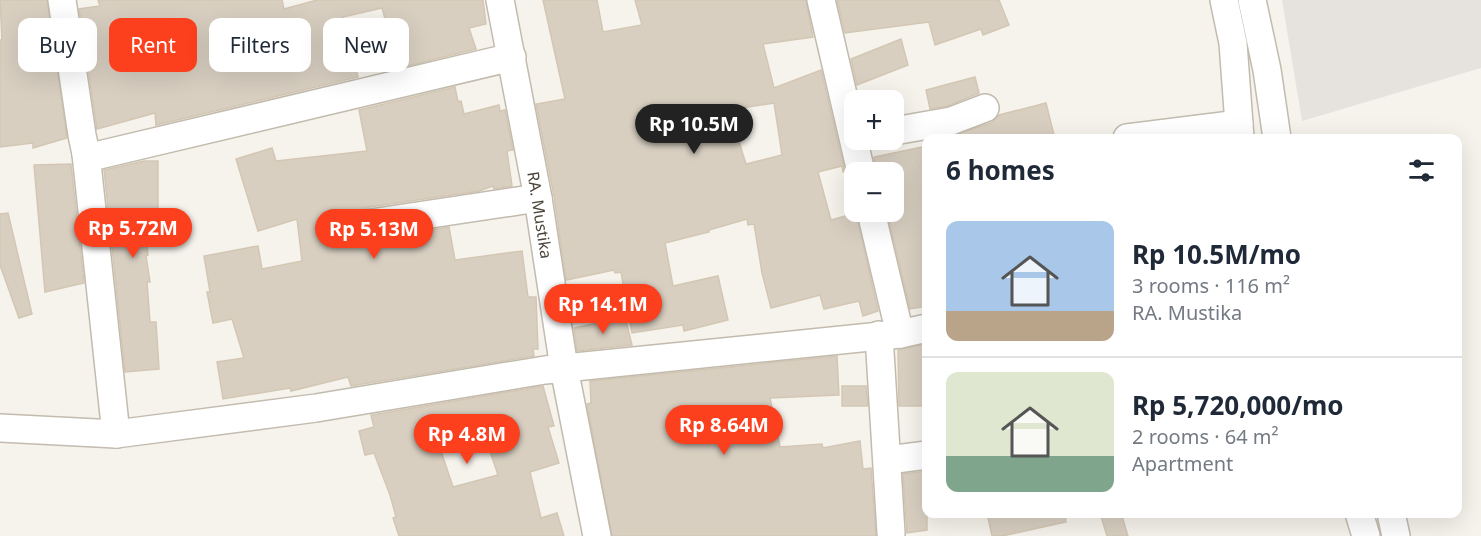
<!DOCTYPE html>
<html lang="en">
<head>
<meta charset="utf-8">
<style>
  body { margin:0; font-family:"Noto Sans",sans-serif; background:#f6f6f7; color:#1f2937; height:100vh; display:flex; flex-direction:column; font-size:22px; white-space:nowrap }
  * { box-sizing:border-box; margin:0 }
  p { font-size:20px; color:#747a83 }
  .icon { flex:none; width:33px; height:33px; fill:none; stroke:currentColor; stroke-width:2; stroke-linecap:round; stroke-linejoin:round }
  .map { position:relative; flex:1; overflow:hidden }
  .drawer { position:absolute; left:922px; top:134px; width:540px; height:384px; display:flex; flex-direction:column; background:#fff; border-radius:12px; box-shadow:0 6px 24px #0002 }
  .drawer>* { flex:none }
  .banner { position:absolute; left:18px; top:18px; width:570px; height:54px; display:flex; gap:12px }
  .controls { position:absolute; left:844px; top:90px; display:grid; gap:12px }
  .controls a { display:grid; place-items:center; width:60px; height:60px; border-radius:12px; background:#fff; box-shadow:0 6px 24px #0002; font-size:30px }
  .price { position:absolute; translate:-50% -51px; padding:0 14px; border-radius:21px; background:#fc3f1d; color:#fff; font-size:20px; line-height:39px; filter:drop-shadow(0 2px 3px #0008) }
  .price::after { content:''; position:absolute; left:50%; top:36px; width:18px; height:14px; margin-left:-9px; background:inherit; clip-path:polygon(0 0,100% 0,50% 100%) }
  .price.active { background:#222; color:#fff }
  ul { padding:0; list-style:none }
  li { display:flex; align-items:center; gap:18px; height:150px; padding:0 24px }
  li+li { border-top:2px solid #e0e1e3 }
  li span { display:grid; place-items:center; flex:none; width:168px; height:120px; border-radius:12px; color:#555 }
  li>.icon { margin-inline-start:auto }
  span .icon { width:72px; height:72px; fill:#fffc; stroke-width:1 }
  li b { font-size:26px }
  h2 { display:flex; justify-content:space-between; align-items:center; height:72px; padding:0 24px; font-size:26px }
  .tag { padding:0 21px; border-radius:12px; background:#fff; box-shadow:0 6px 24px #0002; font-size:21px; line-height:54px }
  .tag.active { background:#fc3f1d; color:#fff }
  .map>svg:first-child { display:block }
  .industrial { fill:#e6e2dd }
  .building { fill:#d8cfc1; stroke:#d3c7b4; stroke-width:1.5; fill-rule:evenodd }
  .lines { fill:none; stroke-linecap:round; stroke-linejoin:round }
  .minor-casing { stroke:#c2bbae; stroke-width:30 }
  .minor { stroke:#fff; stroke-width:27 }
  .labels { text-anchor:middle; stroke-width:4.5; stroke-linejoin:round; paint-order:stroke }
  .street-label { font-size:16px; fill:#4b4439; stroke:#fff }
</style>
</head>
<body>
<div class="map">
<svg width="1481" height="536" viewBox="0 0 1481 536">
  <rect width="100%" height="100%" fill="#f6f3ec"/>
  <!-- industrial -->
  <polygon class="industrial" points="1282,0 1481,0 1481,68 1302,121"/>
  <!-- building -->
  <g class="building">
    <polygon points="0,0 47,0 67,138 33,148 33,143 0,147 0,40 2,40"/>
    <polygon points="98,0 282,0 284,9 317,0 483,0 486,24 469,28 476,49 399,68 382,8 343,17 358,77 156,125 155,113 97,129 79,9 100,6"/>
    <path d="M543 0H597L603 32 642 25 635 0H806L813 37 763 44 774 88 821 70 845 172H843L842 166 818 172 831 220 856 213 878 311 863 316 859 301 824 309 820 295 771 308 762 273 754 224 748 225 747 219 709 230V232L665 243 673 286 718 276 728 320 684 331 683 325 632 333 621 272 615 273 614 270 566 280 554 196 536 104 565 99ZM774 103 782 155 746 164 729 110Z"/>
    <polygon points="837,0 999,0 1009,25 983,35 981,29 935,45 929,22 845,33"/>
    <polygon points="901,39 908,65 857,85 851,59"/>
    <polygon points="975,77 979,93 947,106 930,109 926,90"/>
    <polygon points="455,87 458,102 461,101 464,114 499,105 500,111 505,110 513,150 507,151 512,186 494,189 493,186 479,191 369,207 362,210 357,217 356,226 359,233 365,237 373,239 449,227 455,260 522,251 528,297 536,297 538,349 533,349 534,356 351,386 348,377 291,391 290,388 223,399 217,362 244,358 232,319 213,323 207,292 210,292 204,256 258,246 262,269 302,261 297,219 258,231 236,159 272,148 276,161 367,151 359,110"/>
    <polygon points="1046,103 1054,135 1042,138 945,138 991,123 999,115"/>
    <polygon points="927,146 927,306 910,309 887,212 894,212 894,172 876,172 874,157"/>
    <polygon points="144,161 158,161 158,209 142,209 148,255 146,256 150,282 147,282 150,322 156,322 159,369 125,372 104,170"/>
    <polygon points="71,164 84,283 45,292 34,165"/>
    <polygon points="8,213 32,314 19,318 0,265 0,214"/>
    <polygon points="625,317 632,345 577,351 574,328"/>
    <polygon points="927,344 927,406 899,406 898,350"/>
    <polygon points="837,356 839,395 770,398 780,447 822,444 823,448 860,441 863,469 871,468 876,536 612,536 587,404 591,403 590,381"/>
    <path d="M543 386 554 426 548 427 559 463 530 472 541 518 557 513 564 536H399L393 518 396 517 390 495 374 453 365 455 359 431 374 427 371 415ZM481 424 498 475 453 487 434 430Z"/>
    <polygon points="842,386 866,386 868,406 842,406"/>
    <polygon points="927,471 927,530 907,533 903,474"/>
    <polygon points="987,513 1065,513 1066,522 1002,536 992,536"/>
    <polygon points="1100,513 1121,513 1128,536 1107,536"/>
  </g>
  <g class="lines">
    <!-- minor casing -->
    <g class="minor-casing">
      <g id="minor">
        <polyline points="62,0 82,135 86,154 95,156 512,57"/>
        <polyline points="500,0 538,198 564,368 597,536"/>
        <polyline points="821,0 861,172"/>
        <polyline points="1224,0 1233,43 1240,138"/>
        <polyline points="1252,0 1267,70 1277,138"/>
        <polyline points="894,131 951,121 985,108"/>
        <polyline points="1127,138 1239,124"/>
        <polyline points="86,154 116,434"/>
        <polyline points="871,212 900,334"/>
        <polyline points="371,223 538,198"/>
        <polyline points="879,335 891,533"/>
        <polyline points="0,428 116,434 316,408 545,370 900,334 927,328"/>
        <polyline points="888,460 927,455"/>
        <polyline points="1359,513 1366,536"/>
        <polyline points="1391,513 1396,536"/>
      </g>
    </g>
    <!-- minor -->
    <use href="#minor" class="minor"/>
  </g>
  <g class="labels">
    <!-- street labels -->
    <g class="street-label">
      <text transform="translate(540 215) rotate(81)" y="6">RA. Mustika</text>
    </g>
  </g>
</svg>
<div class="controls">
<a>+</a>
<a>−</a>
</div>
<b class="price active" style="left:694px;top:155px">Rp 10.5M</b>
<b class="price" style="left:133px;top:259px">Rp 5.72M</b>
<b class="price" style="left:374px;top:260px">Rp 5.13M</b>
<b class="price" style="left:603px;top:335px">Rp 14.1M</b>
<b class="price" style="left:724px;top:456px">Rp 8.64M</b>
<b class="price" style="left:467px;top:465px">Rp 4.8M</b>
<div class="banner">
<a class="tag">Buy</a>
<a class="tag active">Rent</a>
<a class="tag">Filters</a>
<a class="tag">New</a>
</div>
<section class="drawer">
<h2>6 homes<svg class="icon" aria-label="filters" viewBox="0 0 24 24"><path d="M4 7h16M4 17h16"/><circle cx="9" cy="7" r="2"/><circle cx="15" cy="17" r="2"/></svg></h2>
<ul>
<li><span style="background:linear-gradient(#a9c7e8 75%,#b9a48a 0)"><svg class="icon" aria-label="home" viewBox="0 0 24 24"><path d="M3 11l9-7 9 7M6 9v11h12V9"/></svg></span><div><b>Rp 10.5M/mo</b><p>3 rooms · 116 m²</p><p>RA. Mustika</p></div></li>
<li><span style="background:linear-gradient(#dfe7d0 70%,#7fa58c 0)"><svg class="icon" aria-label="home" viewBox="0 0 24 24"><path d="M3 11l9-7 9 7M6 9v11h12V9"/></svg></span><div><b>Rp 5,720,000/mo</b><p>2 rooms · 64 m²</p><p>Apartment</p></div></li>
</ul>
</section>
</div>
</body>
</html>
